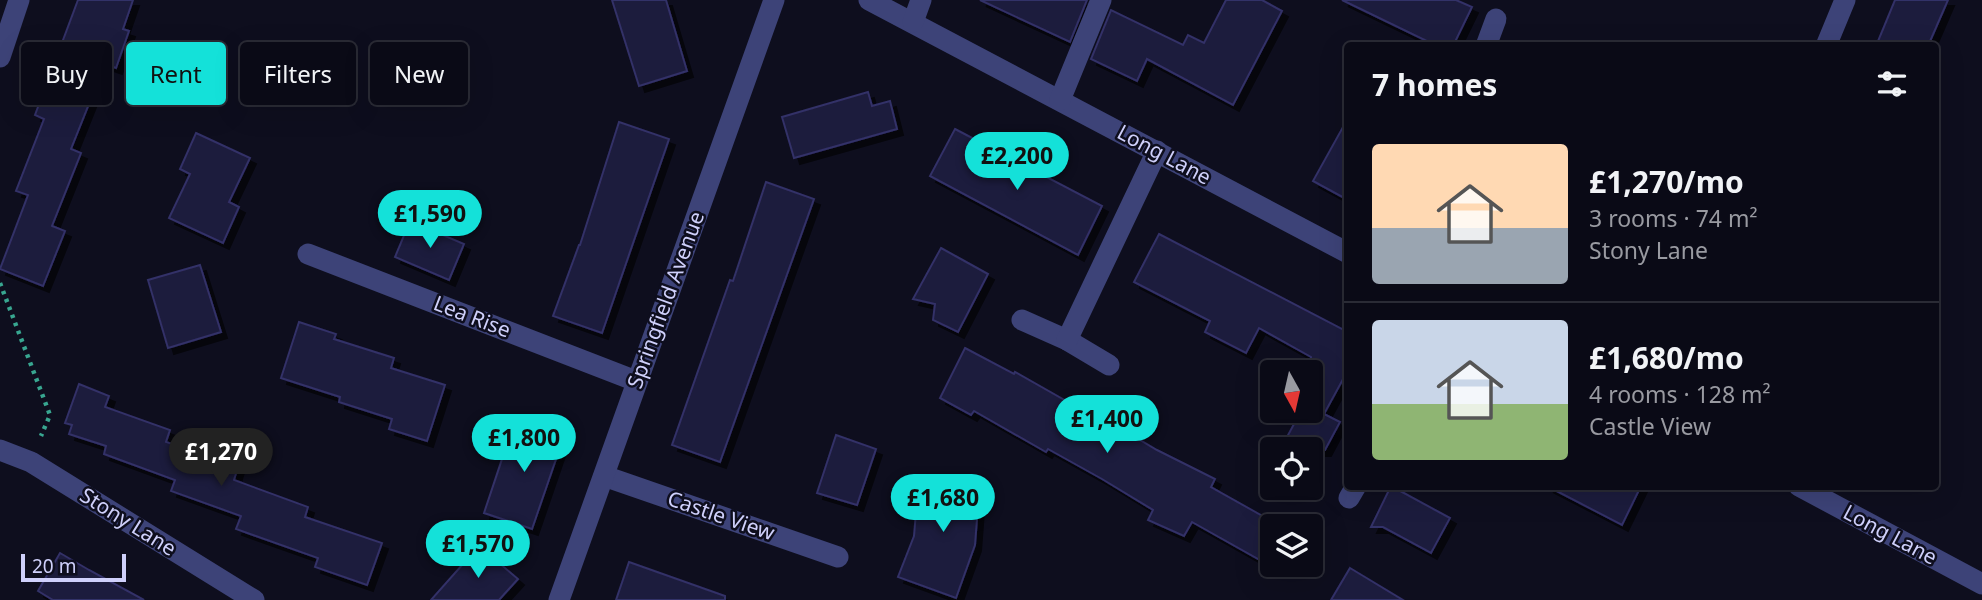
<!DOCTYPE html>
<html lang="en">
<head>
<meta charset="utf-8">
<style>
  body { margin:0; font-family:"Noto Sans",sans-serif; background:#13131f; color:#f1f3f6; height:100vh; display:flex; flex-direction:column; font-size:26px; white-space:nowrap }
  * { box-sizing:border-box; margin:0 }
  p { font-size:23px; color:#999aa1 }
  .icon { flex:none; width:38px; height:38px; fill:none; stroke:currentColor; stroke-width:2; stroke-linecap:round; stroke-linejoin:round }
  .map { position:relative; flex:1; overflow:hidden }
  .panel { position:absolute; left:1344px; top:42px; width:595px; height:448px; display:flex; flex-direction:column; background:#0a0a16; border-radius:7px; box-shadow:0 7px 28px #0002,0 0 0 2px #2a2b35 }
  .panel>* { flex:none }
  .banner { position:absolute; left:21px; top:42px; width:665px; height:63px; display:flex; gap:14px }
  .needle { width:46px; rotate:172deg }
  .buttons { position:absolute; left:1260px; top:360px; display:grid; gap:14px }
  .buttons a { display:grid; place-items:center; width:63px; height:63px; border-radius:7px; background:#0a0a16; box-shadow:0 7px 28px #0002,0 0 0 2px #2a2b35; font-size:35px }
  .scale { position:absolute; left:21px; bottom:18px; width:105px; box-sizing:border-box; padding-left:7px; border:4px solid #cfd0fb; border-top:0; font-size:19px; line-height:24px; white-space:nowrap; color:#cfd0fb; -webkit-text-stroke:5px #0e0e1e; paint-order:stroke }
  .price { position:absolute; translate:-50% -60px; padding:0 16px; border-radius:24px; background:#14e1d9; color:#111; font-size:23px; line-height:46px; filter:drop-shadow(0 2px 4px #0008) }
  .price::after { content:''; position:absolute; left:50%; top:42px; width:21px; height:16px; margin-left:-10px; background:inherit; clip-path:polygon(0 0,100% 0,50% 100%) }
  .price.on { background:#222; color:#fff }
  ul { padding:0; list-style:none }
  li { display:flex; align-items:center; gap:21px; height:175px; padding:0 28px }
  li+li { border-top:2px solid #2a2b35 }
  li span { display:grid; place-items:center; flex:none; width:196px; height:140px; border-radius:7px; color:#555 }
  li>.icon { margin-inline-start:auto }
  span .icon { width:84px; height:84px; fill:#fffc; stroke-width:1 }
  li b { font-size:30px }
  h2 { display:flex; justify-content:space-between; align-items:center; height:84px; padding:0 28px; font-size:30px }
  .tag { padding:0 24px; border-radius:7px; background:#0a0a16; box-shadow:0 7px 28px #0002,0 0 0 2px #2a2b35; font-size:24px; line-height:63px }
  .tag.on { background:#14e1d9; color:#111 }
  .map>svg:first-child { display:block }
  .building { fill:#1e1c3d; stroke:#333067; stroke-width:2; filter:url(#shadow) }
  .lines { fill:none; stroke-linecap:round; stroke-linejoin:round }
  .path { stroke:#38a690; stroke-width:4.5; stroke-dasharray:3.5 5; stroke-linecap:butt }
  .minor { stroke:#3d4378; stroke-width:21 }
  .labels { text-anchor:middle; stroke-width:5; stroke-linejoin:round; paint-order:stroke }
  .street-label { font-size:21px; fill:#cfd0fb; stroke:#0e0e1e }
</style>
</head>
<body>
<div class="map">
<svg width="1982" height="600" viewBox="0 0 1982 600">
  <defs>
    <filter id="shadow"><feDropShadow dx="6" dy="6" stdDeviation="0" flood-color="#0009"/></filter>
  </defs>
  <rect width="100%" height="100%" fill="#0e0e1e"/>
  <!-- building -->
  <g class="building">
    <polygon points="78,0 133,0 123,29 129,31 116,68 105,64 71,149 81,153 52,226 65,231 43,286 0,269 28,195 16,191 44,119 35,115"/>
    <polygon points="612,0 666,0 687,71 639,86"/>
    <polygon points="980,0 1087,0 1070,42"/>
    <polygon points="1226,0 1262,0 1282,11 1233,105 1147,59 1137,81 1091,59 1111,10 1183,45 1188,35 1204,43"/>
    <polygon points="1342,0 1456,0 1472,7 1453,46 1437,46"/>
    <polygon points="1895,0 1948,0 1928,46 1876,46"/>
    <polygon points="868,92 872,106 890,101 897,129 794,158 782,117"/>
    <polygon points="1348,118 1348,200 1313,181"/>
    <polygon points="619,122 669,139 602,333 553,316 579,245 580,245"/>
    <polygon points="955,129 1102,206 1078,255 930,176"/>
    <polygon points="196,133 250,158 229,202 239,207 223,243 169,218 190,174 180,169"/>
    <polygon points="766,182 814,199 720,462 672,445 730,280 733,281"/>
    <polygon points="410,221 464,244 449,280 395,257"/>
    <polygon points="1159,234 1348,332 1348,370 1324,414 1340,422 1325,450 1280,450 1301,411 1311,411 1311,357 1259,328 1246,353 1205,332 1210,321 1134,282"/>
    <polygon points="941,248 988,274 958,332 933,320 935,304 913,299"/>
    <polygon points="200,265 221,332 168,348 148,280"/>
    <polygon points="299,322 336,334 334,339 394,358 391,368 445,385 427,441 389,429 392,419 339,402 340,397 281,378"/>
    <polygon points="965,348 1014,374 1015,372 1098,419 1100,416 1157,450 1215,479 1211,487 1282,527 1272,527 1274,568 1192,522 1184,536 1148,520 1153,510 1102,479 1048,449 1046,452 974,411 971,415 940,398"/>
    <polygon points="79,384 109,396 105,407 170,430 166,442 238,467 234,480 308,507 305,517 382,543 367,585 315,567 318,558 236,529 241,516 171,491 175,480 104,454 106,446 69,434 72,425 65,423"/>
    <polygon points="515,420 564,436 532,529 484,513"/>
    <polygon points="836,435 876,449 857,505 817,493"/>
    <polygon points="919,476 980,480 975,545 956,598 898,577 914,536"/>
    <polygon points="1391,486 1450,518 1431,553 1383,527 1371,527"/>
    <polygon points="1547,486 1641,486 1622,525"/>
    <polygon points="479,546 518,579 499,600 431,600"/>
    <polygon points="60,553 89,570 144,600 53,600 38,591"/>
    <polygon points="629,562 725,596 725,600 616,600"/>
    <polygon points="1350,568 1403,600 1331,600"/>
  </g>
  <g class="lines">
    <!-- path -->
    <polyline class="path" points="0,283 50,415 41,436"/>
    <!-- minor -->
    <g class="minor">
      <polyline points="869,0 1348,253"/>
      <polyline points="913,22 921,0"/>
      <polyline points="1486,46 1496,19"/>
      <polyline points="1826,46 1845,0"/>
      <polyline points="0,57 19,0"/>
      <polyline points="1060,100 1101,0"/>
      <polyline points="308,254 636,381"/>
      <polyline points="1022,320 1067,340 1109,365"/>
      <polyline points="1067,340 1157,151"/>
      <polyline points="0,450 31,462 254,600"/>
      <polyline points="604,476 838,557"/>
      <polyline points="1799,486 1982,584"/>
      <polyline points="1349,498 1356,486"/>
      <polyline points="559,600 774,0"/>
    </g>
  </g>
  <g class="labels">
    <!-- street labels -->
    <g class="street-label">
      <text transform="translate(1164 155) rotate(28)" y="7">Long Lane</text>
      <text transform="translate(666 300) rotate(-70)" y="7">Springfield Avenue</text>
      <text transform="translate(472 317) rotate(21)" y="7">Lea Rise</text>
      <text transform="translate(721 516) rotate(19)" y="7">Castle View</text>
      <text transform="translate(128 522) rotate(32)" y="7">Stony Lane</text>
      <text transform="translate(1890 535) rotate(28)" y="7">Long Lane</text>
    </g>
  </g>
</svg>
<div class="buttons">
<a><svg class="needle" viewBox="-14 -14 28 28"><path d="M0-13l5 13h-10z" fill="#e53935"/><path d="M0 13l5-13h-10z" fill="#999aa1"/></svg></a>
<a><svg class="icon" aria-label="locate" viewBox="0 0 24 24"><circle cx="12" cy="12" r="6"/><path d="M12 2v4M12 18v4M2 12h4M18 12h4"/></svg></a>
<a><svg class="icon" aria-label="layers" viewBox="0 0 24 24"><path d="M12 4l9 5-9 5-9-5zM3 14l9 5 9-5"/></svg></a>
</div>
<div class="scale">20 m</div>
<b class="price" style="left:1017px;top:192px">£2,200</b>
<b class="price" style="left:430px;top:250px">£1,590</b>
<b class="price" style="left:1107px;top:455px">£1,400</b>
<b class="price" style="left:524px;top:474px">£1,800</b>
<b class="price on" style="left:221px;top:488px">£1,270</b>
<b class="price" style="left:943px;top:534px">£1,680</b>
<b class="price" style="left:478px;top:580px">£1,570</b>
<div class="banner">
<a class="tag">Buy</a>
<a class="tag on">Rent</a>
<a class="tag">Filters</a>
<a class="tag">New</a>
</div>
<section class="panel">
<h2>7 homes<svg class="icon" aria-label="filters" viewBox="0 0 24 24"><path d="M4 7h16M4 17h16"/><circle cx="9" cy="7" r="2"/><circle cx="15" cy="17" r="2"/></svg></h2>
<ul>
<li><span style="background:linear-gradient(#ffd9b3 60%,#9aa5b1 0)"><svg class="icon" aria-label="home" viewBox="0 0 24 24"><path d="M3 11l9-7 9 7M6 9v11h12V9"/></svg></span><div><b>£1,270/mo</b><p>3 rooms · 74 m²</p><p>Stony Lane</p></div></li>
<li><span style="background:linear-gradient(#c9d6e8 60%,#8fb573 0)"><svg class="icon" aria-label="home" viewBox="0 0 24 24"><path d="M3 11l9-7 9 7M6 9v11h12V9"/></svg></span><div><b>£1,680/mo</b><p>4 rooms · 128 m²</p><p>Castle View</p></div></li>
</ul>
</section>
</div>
</body>
</html>
